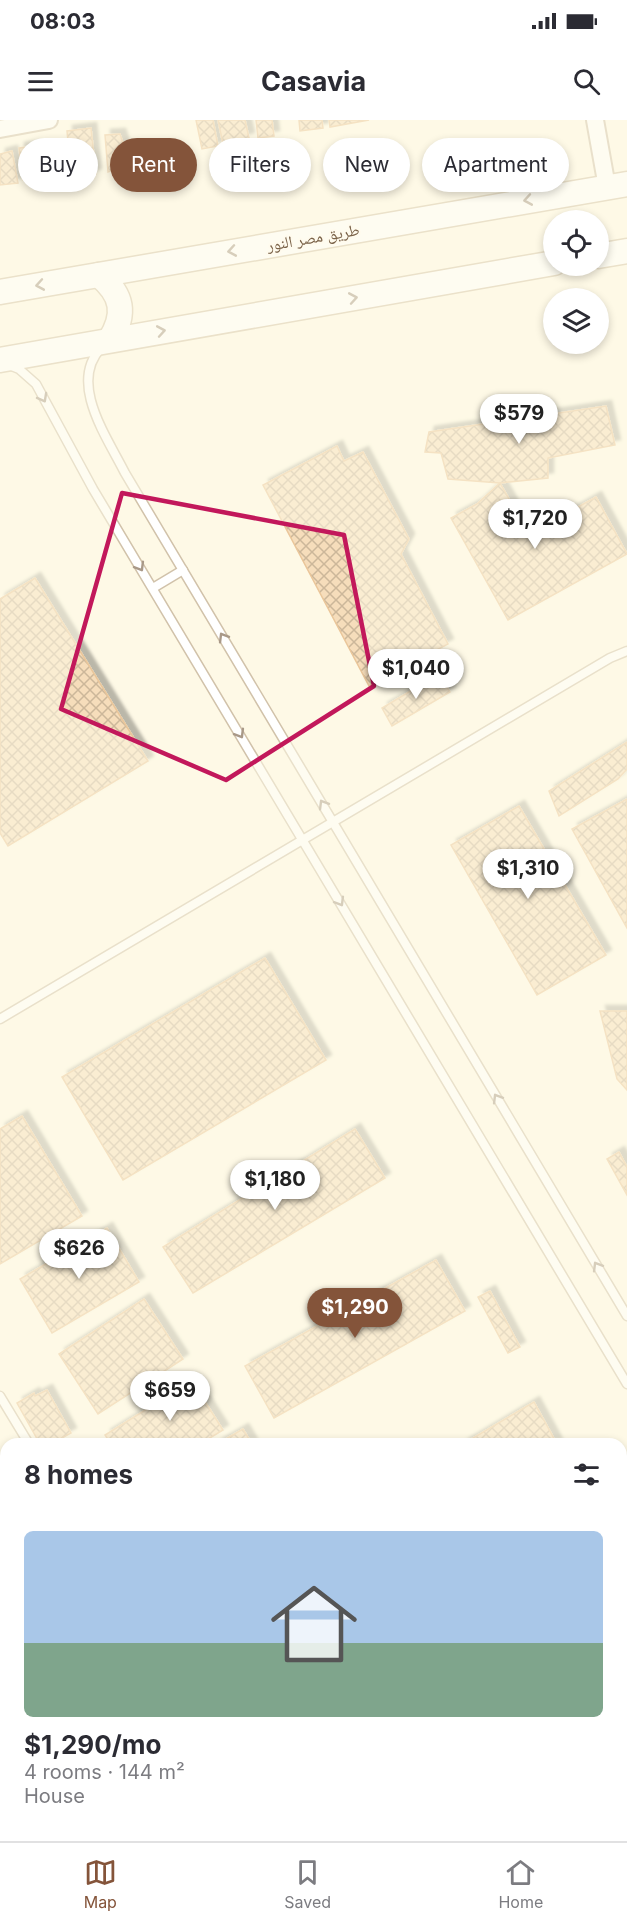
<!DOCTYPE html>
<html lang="en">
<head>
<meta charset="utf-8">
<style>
  body { margin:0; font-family:Inter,"Noto Naskh Arabic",sans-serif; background:#f7f7f7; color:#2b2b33; height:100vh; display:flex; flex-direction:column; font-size:22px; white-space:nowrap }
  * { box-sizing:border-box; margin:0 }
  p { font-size:20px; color:#7c7c81 }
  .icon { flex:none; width:33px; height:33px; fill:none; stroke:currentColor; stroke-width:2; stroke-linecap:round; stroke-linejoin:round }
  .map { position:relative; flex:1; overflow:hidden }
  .panel { position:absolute; left:0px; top:1318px; width:627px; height:404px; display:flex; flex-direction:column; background:#fff; border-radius:18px 18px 0 0; box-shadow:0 3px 9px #0003 }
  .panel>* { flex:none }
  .guide { position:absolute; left:18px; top:18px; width:591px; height:54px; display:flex; gap:12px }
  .fabs { position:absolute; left:543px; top:90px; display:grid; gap:12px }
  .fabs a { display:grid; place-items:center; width:66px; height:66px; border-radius:50%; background:#fff; box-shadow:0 3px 9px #0003; font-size:30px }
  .price { position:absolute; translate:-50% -51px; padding:0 14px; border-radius:21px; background:#fff; color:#222; font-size:20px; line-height:39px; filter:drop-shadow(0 2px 3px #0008) }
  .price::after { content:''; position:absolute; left:50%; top:36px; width:18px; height:14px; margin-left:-9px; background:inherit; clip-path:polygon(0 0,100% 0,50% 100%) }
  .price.current { background:#84543a; color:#fff }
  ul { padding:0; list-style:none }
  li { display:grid; align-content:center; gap:12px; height:318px; padding:0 24px }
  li+li { border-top:2px solid #e1e1e2 }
  li span { display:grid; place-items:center; height:186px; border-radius:9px; color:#555 }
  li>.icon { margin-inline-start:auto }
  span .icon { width:108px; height:108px; fill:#fffc; stroke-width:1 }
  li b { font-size:26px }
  h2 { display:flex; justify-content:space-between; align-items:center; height:72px; padding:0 24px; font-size:26px }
  .pill { padding:0 21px; border-radius:27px; background:#fff; box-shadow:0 3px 9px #0003; font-size:21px; line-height:54px }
  .pill.current { background:#84543a; color:#fff }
  .status { display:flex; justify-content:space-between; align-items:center; height:42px; padding:0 30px; background:#fff; direction:ltr }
  .status svg { height:16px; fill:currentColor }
  header { display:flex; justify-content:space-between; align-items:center; height:78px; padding:0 24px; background:#fff; font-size:27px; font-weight:700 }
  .menu { display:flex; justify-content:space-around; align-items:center; height:84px; border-top:2px solid #e1e1e2; background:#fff; font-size:16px; color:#7c7c81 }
  .menu a { display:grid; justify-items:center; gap:3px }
  .menu .current { color:#84543a }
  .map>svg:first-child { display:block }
  .building { fill:url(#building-cross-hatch); stroke:#eac69a; stroke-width:1.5; filter:url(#shadow) }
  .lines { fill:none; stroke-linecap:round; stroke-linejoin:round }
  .lane-casing { stroke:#d1c2aa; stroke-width:11 }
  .street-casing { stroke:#d1c2aa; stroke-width:20 }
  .secondary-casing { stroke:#d4c4a8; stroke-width:27 }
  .lane { stroke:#fff; stroke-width:8 }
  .street { stroke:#fff; stroke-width:16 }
  .secondary { stroke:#fff; stroke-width:24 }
  .oneway { stroke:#a99988 }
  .marked { fill:none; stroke:#c2185b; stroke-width:4.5; stroke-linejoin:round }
  .labels { text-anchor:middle; stroke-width:4.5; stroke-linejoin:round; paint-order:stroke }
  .street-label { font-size:16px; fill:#7a6248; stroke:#fffbee }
</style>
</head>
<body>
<div class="status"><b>08:03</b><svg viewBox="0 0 49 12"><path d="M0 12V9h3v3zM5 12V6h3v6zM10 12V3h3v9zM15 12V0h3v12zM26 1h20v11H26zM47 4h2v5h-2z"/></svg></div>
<header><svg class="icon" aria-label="menu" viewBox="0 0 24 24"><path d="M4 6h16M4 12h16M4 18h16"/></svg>Casavia<svg class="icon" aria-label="search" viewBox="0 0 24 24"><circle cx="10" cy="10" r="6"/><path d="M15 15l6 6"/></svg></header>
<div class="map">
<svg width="627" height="1721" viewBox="0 0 627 1721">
  <defs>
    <pattern id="building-cross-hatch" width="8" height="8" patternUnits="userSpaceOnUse" patternTransform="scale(1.5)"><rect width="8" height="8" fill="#f6ddbb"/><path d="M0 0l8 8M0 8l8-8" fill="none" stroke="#ccb79a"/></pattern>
    <filter id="shadow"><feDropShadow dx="5.5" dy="-5.5" stdDeviation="1.5" flood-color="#0004"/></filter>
  </defs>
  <rect width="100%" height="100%" fill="#fef9e6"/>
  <!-- building -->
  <g class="building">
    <polygon points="196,0 213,0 218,26 202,29"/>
    <polygon points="218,0 245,0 249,18 223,24"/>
    <polygon points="256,0 272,0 274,16 258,18"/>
    <polygon points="299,0 322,0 323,8 300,11"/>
    <polygon points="329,0 369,0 330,7"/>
    <polygon points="91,8 96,54 72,64 67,11"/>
    <polygon points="120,14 130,44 108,52 105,15"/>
    <polygon points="35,26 39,58 23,60 19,28"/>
    <polygon points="12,31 18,63 0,65 0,34"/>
    <polygon points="606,286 615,325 548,338 548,358 500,363 448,359 441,333 425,332 429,312"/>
    <polygon points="337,326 344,341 363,332 409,419 401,434 448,524 369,566 263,365"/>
    <polygon points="500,363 529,414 596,377 627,434 508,500 451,398 477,384"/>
    <polygon points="35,458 148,641 8,726 0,713 0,479"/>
    <polygon points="439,554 450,572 392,606 382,588"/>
    <polygon points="627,622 627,649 618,659 559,696 549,671"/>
    <polygon points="627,679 627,808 572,709"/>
    <polygon points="519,686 606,835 537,875 451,725"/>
    <polygon points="265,838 326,940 123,1060 62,957"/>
    <polygon points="600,891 627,891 627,970 617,959"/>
    <polygon points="22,996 82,1096 0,1144 0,1009"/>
    <polygon points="355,1009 385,1058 193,1173 163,1127"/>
    <polygon points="619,1032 627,1047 627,1075 607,1039"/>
    <polygon points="107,1108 139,1162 52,1213 20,1159"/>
    <polygon points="436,1140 465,1191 274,1298 245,1246"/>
    <polygon points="490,1171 520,1227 508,1233 478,1177"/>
    <polygon points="144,1179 183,1239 98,1294 59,1234"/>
    <polygon points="192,1261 223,1310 200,1324 111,1324 105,1315"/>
    <polygon points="47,1270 71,1313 51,1324 40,1324 17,1283 34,1273 35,1276"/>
    <polygon points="534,1282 557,1324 463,1324"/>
    <polygon points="243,1309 252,1324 217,1324"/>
    <polygon points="0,1444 6,1454 6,1530 0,1521"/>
    <polygon points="627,1493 627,1578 621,1578 621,1495"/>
    <rect x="621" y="1605" width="6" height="61"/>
    <polygon points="0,1664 6,1664 6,1716 64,1716 64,1721 1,1721"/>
    <polygon points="621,1684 627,1684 627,1721 544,1721 544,1716 621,1716"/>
    <rect x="403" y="1716" width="132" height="5"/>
  </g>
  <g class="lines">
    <!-- lane casing -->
    <g class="lane-casing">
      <g id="lane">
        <path d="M101 228C68 263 107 317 125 353L627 1196"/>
        <polyline points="9,245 19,249 36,264 93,369 627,1264"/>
        <polyline points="153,468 183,450"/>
        <polyline points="0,899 610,538 627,531"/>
        <polyline points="0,1276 29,1324"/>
        <polyline points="194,1716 194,1721"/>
      </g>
    </g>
    <!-- street casing -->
    <g class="street-casing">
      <g id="street">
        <polyline points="595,0 607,67"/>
        <polyline points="0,9 49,0"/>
      </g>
    </g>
    <!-- secondary casing -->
    <g class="secondary-casing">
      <g id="secondary">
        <polyline points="598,136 627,131"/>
        <path d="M99 155C123 175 126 194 110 220"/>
        <polyline points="0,172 627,64"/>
        <polyline points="0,240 554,143"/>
      </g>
    </g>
    <!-- lane -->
    <use href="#lane" class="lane"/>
    <!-- street -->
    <use href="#street" class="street"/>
    <!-- secondary -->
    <use href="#secondary" class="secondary"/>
  </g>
  <!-- one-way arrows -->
  <defs><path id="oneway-chevron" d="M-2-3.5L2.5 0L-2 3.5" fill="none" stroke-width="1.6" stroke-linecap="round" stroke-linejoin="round" transform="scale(1.5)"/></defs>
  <g class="oneway">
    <use href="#oneway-chevron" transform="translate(528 80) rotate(170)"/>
    <use href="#oneway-chevron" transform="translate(232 131) rotate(170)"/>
    <use href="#oneway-chevron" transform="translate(40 165) rotate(170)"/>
    <use href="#oneway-chevron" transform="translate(353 178) rotate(-10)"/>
    <use href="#oneway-chevron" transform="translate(161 211) rotate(-10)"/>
    <use href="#oneway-chevron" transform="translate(43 278) rotate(61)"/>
    <use href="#oneway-chevron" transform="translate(140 447) rotate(59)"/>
    <use href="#oneway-chevron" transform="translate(223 517) rotate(-121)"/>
    <use href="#oneway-chevron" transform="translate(240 614) rotate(59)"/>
    <use href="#oneway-chevron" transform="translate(323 684) rotate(-121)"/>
    <use href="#oneway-chevron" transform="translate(340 782) rotate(59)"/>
    <use href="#oneway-chevron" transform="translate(497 978) rotate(-121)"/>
    <use href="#oneway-chevron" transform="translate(597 1146) rotate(-121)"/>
  </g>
  <!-- marked area -->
  <path d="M0 0H627V1721H0ZM122 373 344 415 374 566 226 660 61 589Z" fill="#fef9e6" fill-opacity=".55" fill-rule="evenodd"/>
  <path class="marked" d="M122 373 344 415 374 566 226 660 61 589Z"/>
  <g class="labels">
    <!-- street labels -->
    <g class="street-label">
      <text transform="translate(313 117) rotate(-10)" y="6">طريق مصر النور</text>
    </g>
  </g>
</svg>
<div class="fabs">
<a><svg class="icon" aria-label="locate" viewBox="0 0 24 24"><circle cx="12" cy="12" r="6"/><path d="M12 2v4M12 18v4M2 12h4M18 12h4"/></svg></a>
<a><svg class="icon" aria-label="layers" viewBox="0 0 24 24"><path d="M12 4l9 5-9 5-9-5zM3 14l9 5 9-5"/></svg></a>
</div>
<b class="price" style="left:519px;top:325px">$579</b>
<b class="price" style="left:535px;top:430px">$1,720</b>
<b class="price" style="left:416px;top:580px">$1,040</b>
<b class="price" style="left:528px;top:780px">$1,310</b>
<b class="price" style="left:275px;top:1091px">$1,180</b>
<b class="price" style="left:79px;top:1160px">$626</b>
<b class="price current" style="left:355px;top:1219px">$1,290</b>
<b class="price" style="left:170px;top:1302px">$659</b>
<div class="guide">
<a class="pill">Buy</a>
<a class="pill current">Rent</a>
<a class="pill">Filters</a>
<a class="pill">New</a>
<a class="pill">Apartment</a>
</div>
<section class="panel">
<h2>8 homes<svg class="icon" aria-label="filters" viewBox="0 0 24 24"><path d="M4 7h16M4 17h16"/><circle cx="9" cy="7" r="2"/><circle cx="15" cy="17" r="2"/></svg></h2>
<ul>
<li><span style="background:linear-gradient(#a9c7e8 60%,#7fa58c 0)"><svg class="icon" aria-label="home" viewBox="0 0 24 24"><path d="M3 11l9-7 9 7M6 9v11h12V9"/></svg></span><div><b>$1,290/mo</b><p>4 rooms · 144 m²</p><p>House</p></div></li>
</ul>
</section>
</div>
<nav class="menu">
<a class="current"><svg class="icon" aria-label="map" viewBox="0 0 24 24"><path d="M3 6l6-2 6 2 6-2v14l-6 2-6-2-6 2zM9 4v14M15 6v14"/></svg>Map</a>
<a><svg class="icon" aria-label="saved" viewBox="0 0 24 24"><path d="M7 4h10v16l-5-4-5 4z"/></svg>Saved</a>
<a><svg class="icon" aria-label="home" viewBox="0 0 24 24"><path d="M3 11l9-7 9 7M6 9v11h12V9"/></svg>Home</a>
</nav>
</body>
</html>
